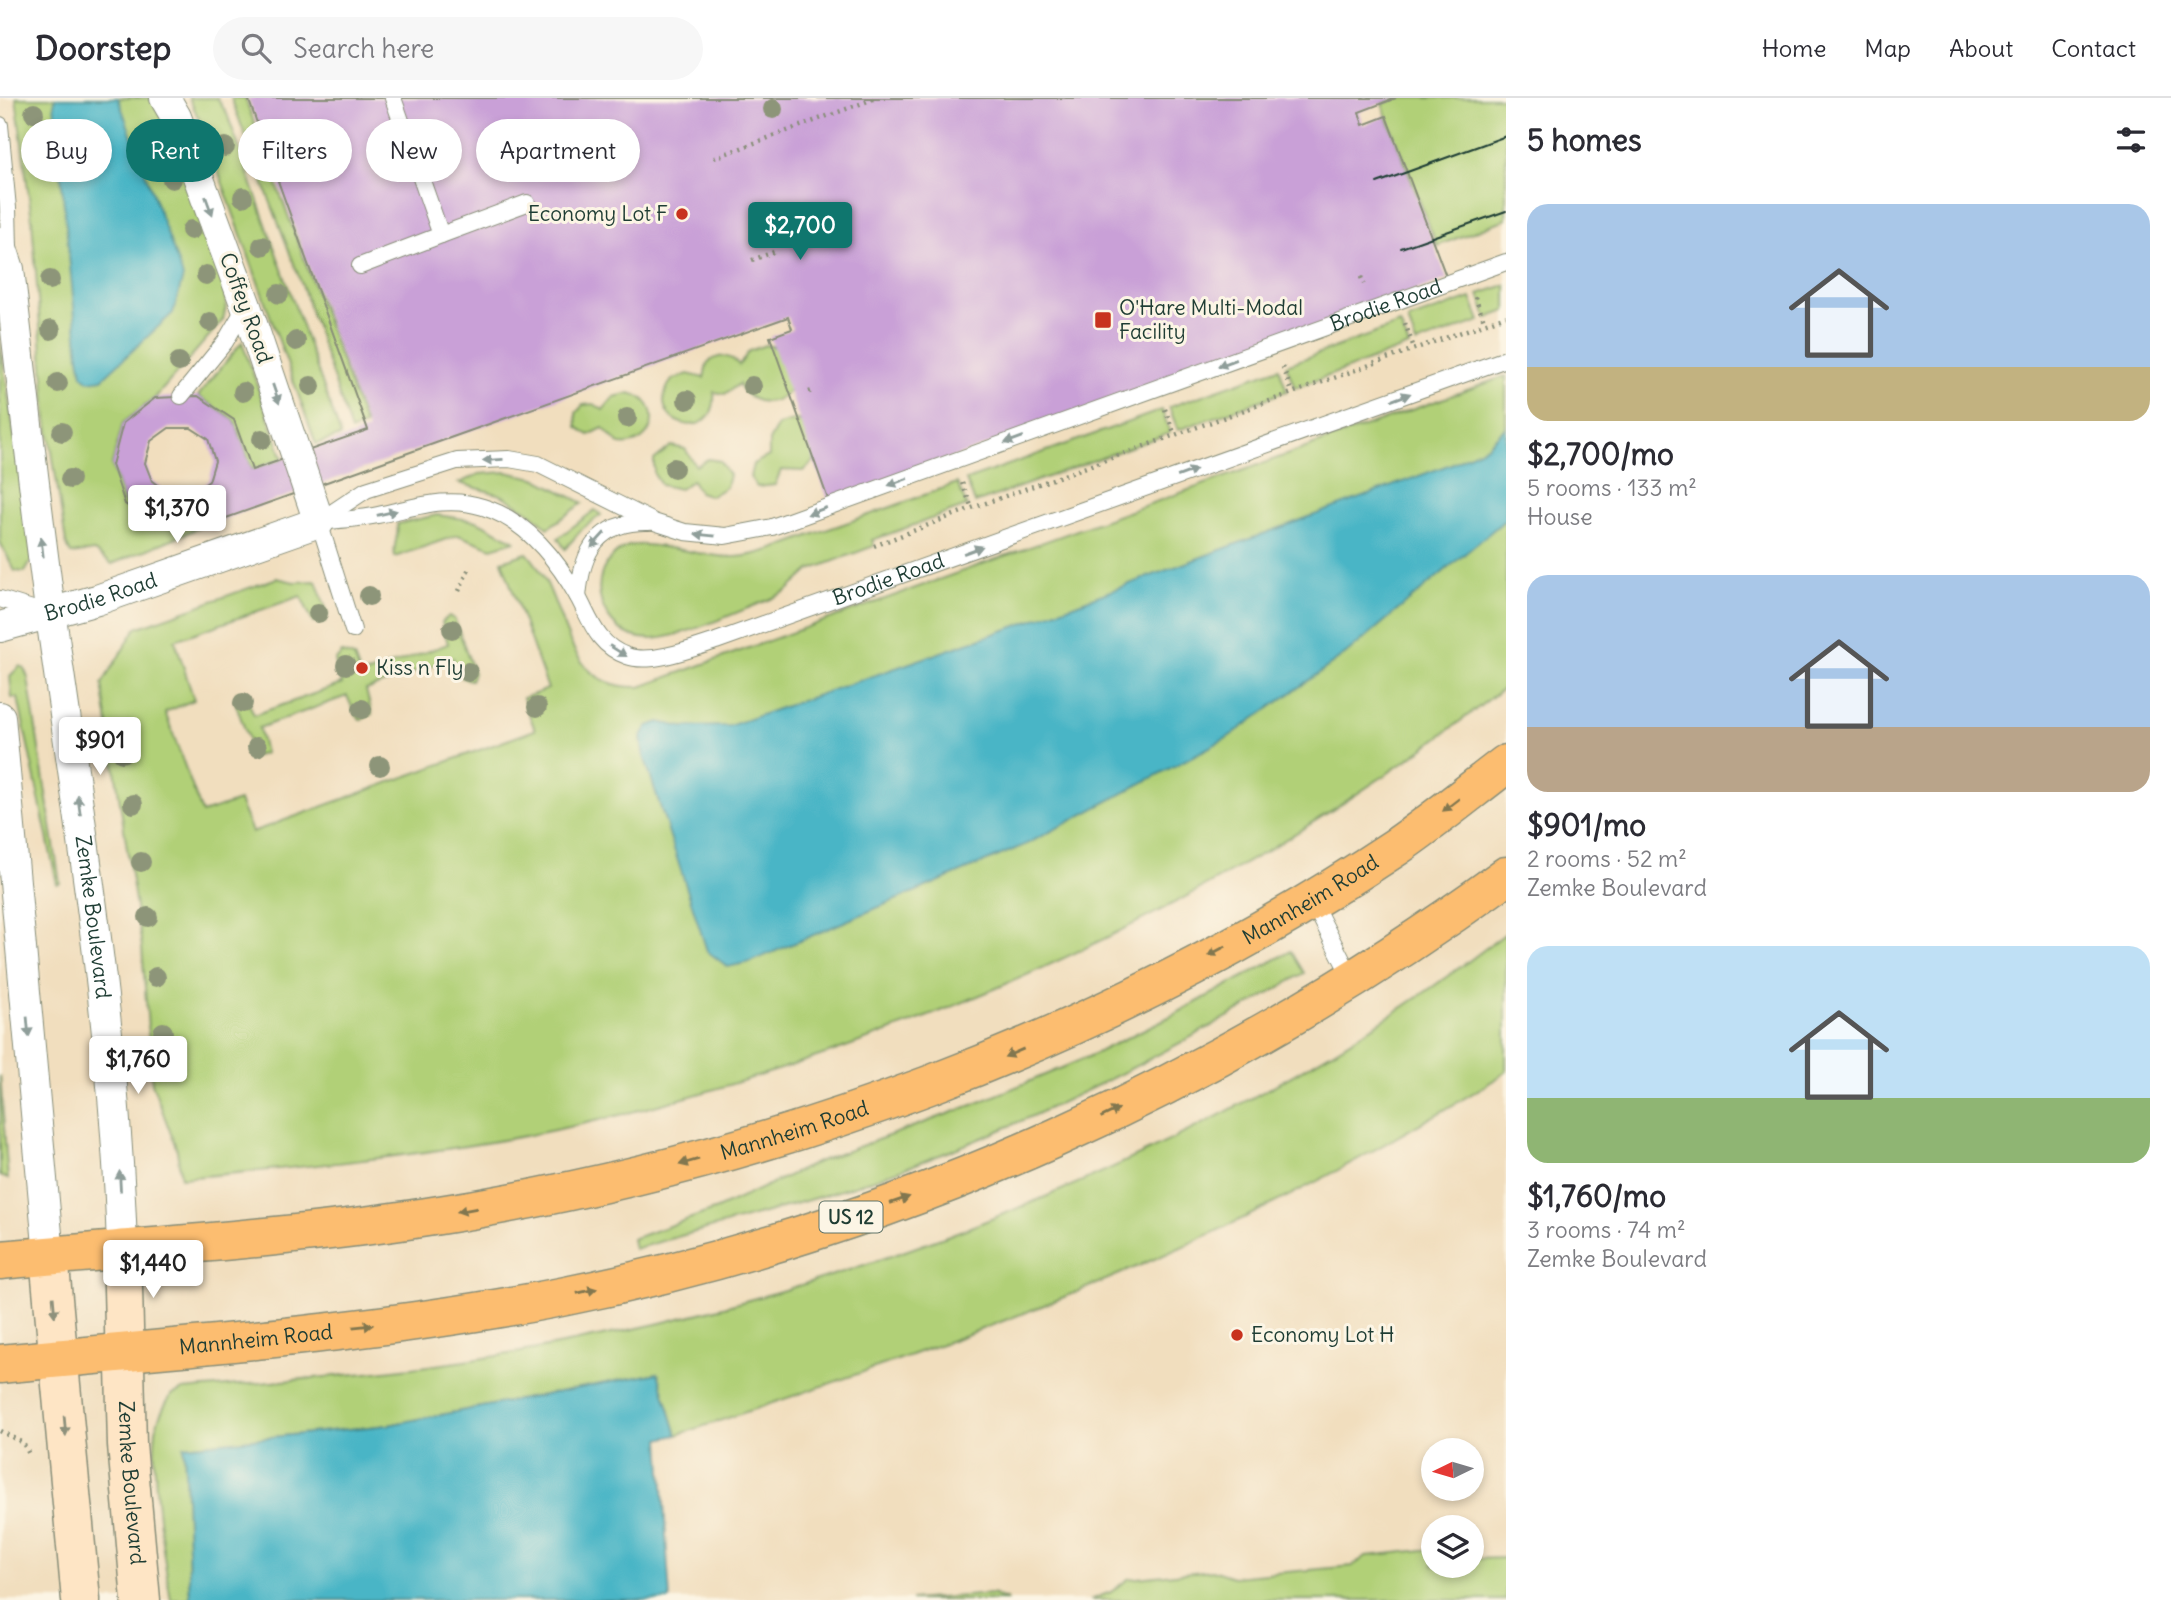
<!DOCTYPE html>
<html lang="en">
<head>
<meta charset="utf-8">
<style>
  body { margin:0; font-family:Delius,sans-serif; background:#f7f7f7; color:#2b2b33; height:100vh; display:flex; flex-direction:column; font-size:26px; white-space:nowrap }
  * { box-sizing:border-box; margin:0 }
  p { font-size:23px; color:#7c7c81 }
  .icon { flex:none; width:38px; height:38px; fill:none; stroke:currentColor; stroke-width:2; stroke-linecap:round; stroke-linejoin:round }
  .map { position:relative; flex:1; overflow:hidden }
  .drawer { display:flex; flex-direction:column; background:#fff; width:665px }
  .drawer>* { flex:none }
  .top-card { position:absolute; left:21px; top:21px; width:665px; height:63px; display:flex; gap:14px }
  .needle { width:46px; rotate:265deg }
  .fabs { position:absolute; left:1421px; top:1340px; display:grid; gap:14px }
  .fabs a { display:grid; place-items:center; width:63px; height:63px; border-radius:50%; background:#fff; box-shadow:0 4px 10px #0003; font-size:35px }
  .price { position:absolute; translate:-50% -60px; padding:0 16px; border-radius:7px; background:#fff; color:#222; font-size:23px; line-height:46px; filter:drop-shadow(0 2px 4px #0008) }
  .price::after { content:''; position:absolute; left:50%; top:42px; width:21px; height:16px; margin-left:-10px; background:inherit; clip-path:polygon(0 0,100% 0,50% 100%) }
  .price.current { background:#0f766e; color:#fff }
  ul { padding:0; list-style:none }
  li { display:grid; align-content:center; gap:14px; height:371px; padding:0 21px }
  li span { display:grid; place-items:center; height:217px; border-radius:21px; color:#555 }
  li>.icon { margin-inline-start:auto }
  span .icon { width:126px; height:126px; fill:#fffc; stroke-width:1 }
  li b { font-size:30px }
  h2 { display:flex; justify-content:space-between; align-items:center; height:84px; padding:0 21px; font-size:30px }
  .pill { padding:0 24px; border-radius:32px; background:#fff; box-shadow:0 4px 10px #0003; font-size:24px; line-height:63px }
  .pill.current { background:#0f766e; color:#fff }
  header { display:flex; align-items:center; gap:42px; box-sizing:border-box; height:98px; padding:0 35px; background:#fff; border-bottom:2px solid #e1e1e2 }
  header strong { font-size:33px }
  nav { display:flex; gap:38px; margin-inline-start:auto; font-size:24px }
  .search { width:490px; height:63px; background:#f7f7f7; display:flex; align-items:center; gap:18px; box-sizing:border-box; padding:0 24px; border-radius:38px; color:#7c7c81; font-size:26px }
  main { display:flex; flex:1; min-height:0 }
  .map>svg:first-child { display:block }
  .green { fill:#b1d077; stroke:#688656; stroke-width:2 }
  .water { fill:#49b5c6; stroke:#34797d; stroke-width:2 }
  .building { fill:#c9a0d7; fill-rule:evenodd }
  .lines { fill:none; stroke-linecap:round; stroke-linejoin:round }
  .lane-casing { stroke:#888e79; stroke-width:18 }
  .street-casing { stroke:#888e79; stroke-width:32 }
  .secondary-casing { stroke:#888e79; stroke-width:41 }
  .primary-casing { stroke:#888e79; stroke-width:41 }
  .path { stroke:#888e79; stroke-width:4.5; stroke-dasharray:2 5; stroke-linecap:butt }
  .lane { stroke:#fff; stroke-width:16 }
  .street { stroke:#fff; stroke-width:30 }
  .secondary { stroke:#fee5c5; stroke-width:38 }
  .primary { stroke:#fcbd6f; stroke-width:38 }
  .tram { stroke:#1f3d34; stroke-width:2 }
  .tree { fill:#8d9579 }
  .oneway { fill:#8f9e9a }
  .oneway2 { fill:#82774f }
  .oneway3 { fill:#8e917c }
  .poi-dot { fill:#c8321e; stroke:#fcf5e5; stroke-width:2.5 }
  .labels { text-anchor:middle; stroke-width:6; stroke-linejoin:round; paint-order:stroke }
  .shield { fill:#fcf5e5; stroke:#617469; stroke-width:2 }
  .shield-label { font-size:19px; font-weight:bold; fill:#1f3d34 }
  .poi-label { font-size:21px; fill:#1f3d34; stroke:#fcf5e5; text-anchor:start }
  .street-label { font-size:21px; fill:#1f3d34; stroke:#fcf5e5 }
</style>
</head>
<body>
<header>
<strong>Doorstep</strong>
<div class="search"><svg class="icon" aria-label="search" viewBox="0 0 24 24"><circle cx="10" cy="10" r="6"/><path d="M15 15l6 6"/></svg>Search here</div>
<nav><a>Home</a><a>Map</a><a>About</a><a>Contact</a></nav>
</header>
<main>
<div class="map">
<svg width="1506" height="1502" viewBox="0 0 1506 1502">
  <rect width="100%" height="100%" fill="#fcf5e5"/>
  <filter id="ink" filterUnits="userSpaceOnUse"><feTurbulence type="fractalNoise" baseFrequency=".0143" numOctaves="2"/><feDisplacementMap in="SourceGraphic" scale="14" xChannelSelector="R" yChannelSelector="G"/><feConvolveMatrix kernelMatrix="1 2 1 2 8 2 1 2 1" color-interpolation-filters="sRGB"/></filter>
  <filter id="wash" filterUnits="userSpaceOnUse"><feTurbulence type="fractalNoise" baseFrequency=".00686" numOctaves="4" result="noise"/><feDisplacementMap in="SourceGraphic" scale="28" xChannelSelector="R" yChannelSelector="G"/><feGaussianBlur stdDeviation="1.57" result="paint"/><feColorMatrix in="noise" values="0 0 0 0 0 0 0 0 0 0 0 0 0 0 0 0 0 1.4 0 .05"/><feComposite in="paint" operator="in"/></filter>
  <g filter="url(#wash)">
    <rect width="100%" height="100%" fill="#f1debe"/>
    <!-- green -->
    <g class="green">
      <polygon points="16,0 150,0 163,21 225,188 226,208 223,222 155,300 123,325 112,367 125,406 161,429 201,429 112,466 94,453 71,456 66,445 47,321 32,122"/>
      <polygon points="189,0 217,0 227,16 341,338 316,346 201,25"/>
      <polygon points="231,0 245,0 365,327 351,333 302,187"/>
      <polygon points="1397,0 1506,0 1506,121 1437,148 1382,6"/>
      <polygon points="1506,187 1506,213 1487,220 1479,196"/>
      <polygon points="1471,200 1480,223 1416,246 1408,222"/>
      <polygon points="1400,226 1409,248 1295,290 1286,267"/>
      <polygon points="0,244 33,460 25,474 15,473 0,444"/>
      <polygon points="242,244 283,361 252,372 234,322 198,298"/>
      <path d="M765 247 775 249 792 290C777 309 751 309 739 286L725 296 714 294C719 350 639 326 672 282L688 276 704 280 707 266C717 256 730 256 739 267L749 253Z"/>
      <polygon points="1279,270 1287,293 1178,332 1169,309"/>
      <path d="M1506 278V588C1291 758 1050 883 790 968 703 996 614 1021 525 1038 411 1059 296 1070 181 1080L177 1052 152 985 142 849 102 586 136 530 277 480 294 484 316 483 328 516 324 525H313L301 498 175 542 194 602 165 614 202 715 239 703 252 734 535 632 523 600 548 591 502 463 527 455C571 502 557 592 640 589Z"/>
      <path d="M630 295C666 304 655 351 619 346L603 330 589 337 577 329 576 315 583 307 594 306 603 312 614 299Z"/>
      <polygon points="1162,312 1170,335 975,405 966,382"/>
      <polygon points="797,322 805,325 817,360 804,373 781,372 775,387 757,389 750,379 753,366 769,358 769,343 778,327"/>
      <polygon points="671,348 685,351 696,368 708,361 720,363 729,377 726,389 711,398 699,394 692,382 680,391 661,387 654,376 654,362"/>
      <polygon points="506,374 535,380 583,405 548,430 531,415 501,397 459,385 479,376"/>
      <path d="M957 385 967 408 872 442 874 448 810 472 787 493 771 501C741 512 680 541 650 541 600 541 578 472 626 449 647 440 707 461 736 459 764 457 791 444 817 435 864 419 911 402 957 385Z"/>
      <polygon points="595,412 601,417 583,430 565,451 558,440"/>
      <path d="M437 417 477 423 515 443 492 450 458 437 395 459C392 447 400 437 397 426Z"/>
      <polygon points="449,518 455,522 474,575 471,582 462,580 453,560 366,592 372,616 361,622 355,616 347,598 259,630 265,655 256,658 253,654 234,601 237,594 245,596 254,617 342,586 335,563 342,555 354,559 361,578 448,546 442,524"/>
      <polygon points="20,568 24,570 28,580 60,785 57,786 18,600 12,600 10,578"/>
      <path d="M1506 835V974C1471 998 1433 1018 1397 1039 1171 1171 924 1255 677 1337L658 1275 388 1327 184 1348 190 1502H171C164 1461 149 1366 157 1327 159 1316 166 1306 171 1297L183 1292C302 1281 420 1273 537 1251 874 1189 1235 1045 1506 835Z"/>
      <path d="M1291 853 1304 875C1166 957 1021 1031 869 1083 792 1109 712 1129 634 1151L632 1141 717 1111 820 1063 975 1006 1088 959 1177 915Z"/>
      <polygon points="0,977 8,1081 0,1078"/>
      <polygon points="1433,1451 1433,1468 1472,1468 1472,1461 1506,1460 1506,1502 1090,1502 1111,1494 1128,1481 1212,1472 1233,1479 1353,1468 1366,1458"/>
      <polygon points="992,1496 1008,1502 911,1502"/>
    </g>
    <!-- water -->
    <g class="water">
      <polygon points="56,0 118,0 183,179 173,215 102,281 89,283 82,277 79,259 54,6"/>
      <polygon points="1506,329 1506,421 1346,556 1227,640 1027,746 750,864 728,869 707,853 643,655 641,639 648,628 659,624 683,629 729,628 1022,526 1451,366 1487,348"/>
      <polygon points="658,1275 677,1337 660,1341 670,1502 190,1502 184,1348 388,1327"/>
    </g>
    <g id="blocks">
      <!-- building -->
      <path class="building" d="M248 0H1396L1359 14 1363 27 1386 18 1447 181 829 404 770 239 792 231 788 219 201 429H161L125 406 112 367 123 325 155 300 198 298 234 322 252 372 368 332ZM169 330H191L208 341 215 363 209 383 191 397H170L152 383 145 365 151 343Z"/>
    </g>
  </g>
  <g filter="url(#ink)">
    <use href="#blocks" fill-opacity="0" stroke="#888e79" stroke-width="2"/>
    <g class="lines">
      <!-- lane casing -->
      <g class="lane-casing">
        <g id="lane">
          <polyline points="0,27 8,110 9,151"/>
          <polyline points="441,137 527,105"/>
          <polyline points="360,168 441,137 393,0"/>
          <polyline points="181,298 225,244 246,208"/>
          <path id="s1" d="M321 422 366 392 457 363 509 361 538 366 654 424 685 434 725 438 772 429 1506 164"/>
          <path id="s2" d="M319 424C339 422 359 421 378 417 414 410 446 397 483 409 526 422 556 460 578 499 591 523 597 547 627 558 650 567 694 550 716 543L1506 261"/>
          <polyline points="319,424 353,532"/>
          <path d="M578 499C582 452 598 423 649 424"/>
          <polyline points="0,501 42,514"/>
          <polyline points="1311,801 1352,881"/>
        </g>
      </g>
      <!-- street casing -->
      <g class="street-casing">
        <g id="street">
          <path id="s3" d="M0 144 9 171C23 291 36 412 53 533 82 738 116 943 122 1151"/>
          <path id="s4" d="M0 529 97 502 319 424 246 208 176 19 165 0"/>
          <polyline points="0,619 49,1158"/>
        </g>
      </g>
      <!-- secondary casing -->
      <g class="secondary-casing">
        <g id="secondary">
          <path id="s5" d="M122 1151 127 1347 141 1502"/>
          <polyline points="49,1158 81,1502"/>
        </g>
      </g>
      <!-- primary casing -->
      <g class="primary-casing">
        <g id="primary">
          <path id="s6" d="M0 1162C142 1149 286 1141 427 1119 768 1067 1109 940 1396 749 1434 723 1469 694 1506 666"/>
          <path id="s7" d="M0 1266C187 1248 377 1235 561 1199 902 1131 1226 982 1506 778"/>
        </g>
      </g>
      <!-- path -->
      <g class="path">
        <polyline points="714,60 876,0"/>
        <polyline points="752,162 774,154"/>
        <polyline points="1361,179 1364,186"/>
        <polyline points="1475,199 1485,225"/>
        <polyline points="1405,225 1414,250"/>
        <polyline points="1283,269 1292,294"/>
        <polyline points="809,294 815,292"/>
        <polyline points="1165,311 1175,337"/>
        <polyline points="962,385 972,410"/>
        <polyline points="874,448 972,410 1506,218"/>
        <polyline points="459,493 470,468"/>
        <polyline points="0,1333 23,1345 30,1358"/>
      </g>
      <!-- lane -->
      <use href="#lane" class="lane"/>
      <!-- street -->
      <use href="#street" class="street"/>
      <!-- secondary -->
      <use href="#secondary" class="secondary"/>
      <!-- primary -->
      <use href="#primary" class="primary"/>
      <!-- tram -->
      <g class="tram">
        <polyline points="1377,85 1506,38"/>
        <polyline points="1401,150 1506,113"/>
      </g>
    </g>
    <!-- trees -->
    <g class="tree">
      <circle cx="773" cy="11" r="10"/>
      <circle cx="34" cy="15" r="10"/>
      <circle cx="154" cy="40" r="10"/>
      <circle cx="225" cy="49" r="10"/>
      <circle cx="43" cy="60" r="10"/>
      <circle cx="172" cy="81" r="10"/>
      <circle cx="243" cy="99" r="10"/>
      <circle cx="191" cy="132" r="10"/>
      <circle cx="262" cy="148" r="10"/>
      <circle cx="206" cy="177" r="10"/>
      <circle cx="50" cy="182" r="10"/>
      <circle cx="279" cy="196" r="10"/>
      <circle cx="210" cy="224" r="10"/>
      <circle cx="51" cy="232" r="10"/>
      <circle cx="296" cy="243" r="10"/>
      <circle cx="179" cy="264" r="10"/>
      <circle cx="58" cy="285" r="10"/>
      <circle cx="311" cy="288" r="10"/>
      <circle cx="752" cy="288" r="10"/>
      <circle cx="243" cy="294" r="10"/>
      <circle cx="687" cy="302" r="10"/>
      <circle cx="627" cy="320" r="10"/>
      <circle cx="62" cy="334" r="10"/>
      <circle cx="262" cy="341" r="10"/>
      <circle cx="674" cy="370" r="10"/>
      <circle cx="70" cy="381" r="10"/>
      <circle cx="369" cy="498" r="10"/>
      <circle cx="318" cy="515" r="10"/>
      <circle cx="452" cy="531" r="10"/>
      <circle cx="346" cy="567" r="10"/>
      <circle cx="468" cy="574" r="10"/>
      <circle cx="243" cy="605" r="10"/>
      <circle cx="537" cy="609" r="10"/>
      <circle cx="362" cy="611" r="10"/>
      <circle cx="257" cy="649" r="10"/>
      <circle cx="122" cy="655" r="10"/>
      <circle cx="380" cy="668" r="10"/>
      <circle cx="133" cy="706" r="10"/>
      <circle cx="141" cy="764" r="10"/>
      <circle cx="148" cy="819" r="10"/>
      <circle cx="156" cy="879" r="10"/>
      <circle cx="163" cy="934" r="10"/>
    </g>
    <!-- one-way arrows -->
    <defs><path id="oneway-solid" d="M-6-.8H1V-3.2L6.5 0L1 3.2V.8H-6Z" transform="scale(1.75)"/></defs>
    <g class="oneway">
      <use href="#oneway-solid" transform="translate(209 108) rotate(70)"/>
      <use href="#oneway-solid" transform="translate(1227 265) rotate(160)"/>
      <use href="#oneway-solid" transform="translate(276 296) rotate(71)"/>
      <use href="#oneway-solid" transform="translate(1401 299) rotate(-20)"/>
      <use href="#oneway-solid" transform="translate(1014 342) rotate(160)"/>
      <use href="#oneway-solid" transform="translate(493 362) rotate(177)"/>
      <use href="#oneway-solid" transform="translate(1187 375) rotate(-20)"/>
      <use href="#oneway-solid" transform="translate(898 384) rotate(160)"/>
      <use href="#oneway-solid" transform="translate(817 413) rotate(160)"/>
      <use href="#oneway-solid" transform="translate(387 415) rotate(-13)"/>
      <use href="#oneway-solid" transform="translate(705 437) rotate(-174)"/>
      <use href="#oneway-solid" transform="translate(598 442) rotate(132)"/>
      <use href="#oneway-solid" transform="translate(42 449) rotate(-97)"/>
      <use href="#oneway-solid" transform="translate(973 452) rotate(-20)"/>
      <use href="#oneway-solid" transform="translate(618 553) rotate(32)"/>
      <use href="#oneway-solid" transform="translate(79 707) rotate(-98)"/>
      <use href="#oneway-solid" transform="translate(28 929) rotate(85)"/>
      <use href="#oneway-solid" transform="translate(120 1083) rotate(-93)"/>
    </g>
    <g class="oneway2">
      <use href="#oneway-solid" transform="translate(1451 707) rotate(143)"/>
      <use href="#oneway-solid" transform="translate(1217 853) rotate(152)"/>
      <use href="#oneway-solid" transform="translate(1014 955) rotate(157)"/>
      <use href="#oneway-solid" transform="translate(1110 1015) rotate(-26)"/>
      <use href="#oneway-solid" transform="translate(689 1064) rotate(164)"/>
      <use href="#oneway-solid" transform="translate(900 1102) rotate(-19)"/>
      <use href="#oneway-solid" transform="translate(467 1112) rotate(170)"/>
      <use href="#oneway-solid" transform="translate(587 1193) rotate(-13)"/>
      <use href="#oneway-solid" transform="translate(363 1228) rotate(-6)"/>
    </g>
    <g class="oneway3">
      <use href="#oneway-solid" transform="translate(54 1209) rotate(85)"/>
      <use href="#oneway-solid" transform="translate(65 1328) rotate(85)"/>
    </g>
  </g>
  <!-- markers -->
  <g class="poi-dot">
    <circle cx="682" cy="116" r="7"/>
    <rect x="1094" y="213" width="18" height="18" rx="3.5"/>
    <circle cx="362" cy="570" r="7"/>
    <circle cx="1237" cy="1237" r="7"/>
  </g>
  <g class="labels">
    <!-- shield labels -->
    <rect class="shield" x="819.5" y="1103.5" width="63" height="31" rx="5"/>
    <g class="shield-label">
      <text x="851" y="1126">US 12</text>
    </g>
    <!-- poi labels -->
    <g class="poi-label">
      <text x="668" y="123" text-anchor="end">Economy Lot F</text>
      <text x="1119" y="217">O'Hare Multi-Modal<tspan x="1119" dy="24">Facility</tspan></text>
      <text x="376" y="577">Kiss n Fly</text>
      <text x="1251" y="1244">Economy Lot H</text>
    </g>
    <!-- street labels -->
    <g class="street-label">
      <text dy="7" stroke="none"><textPath href="#s1" startOffset="1134">Brodie Road</textPath></text>
      <text transform="translate(246 210) rotate(70)" y="7">Coffey Road</text>
      <text dy="7" stroke="none"><textPath href="#s2" startOffset="654">Brodie Road</textPath></text>
      <text dy="7" stroke="none"><textPath href="#s4" startOffset="105">Brodie Road</textPath></text>
      <text dy="7" stroke="none"><textPath href="#s6" startOffset="1374">Mannheim Road</textPath></text>
      <text dy="7" stroke="none"><textPath href="#s3" startOffset="682">Zemke Boulevard</textPath></text>
      <text dy="7" stroke="none"><textPath href="#s6" startOffset="807">Mannheim Road</textPath></text>
      <text dy="7" stroke="none"><textPath href="#s7" startOffset="257">Mannheim Road</textPath></text>
      <text dy="7" stroke="none"><textPath href="#s5" startOffset="234">Zemke Boulevard</textPath></text>
    </g>
  </g>
</svg>
<div class="fabs">
<a><svg class="needle" viewBox="-14 -14 28 28"><path d="M0-13l5 13h-10z" fill="#e53935"/><path d="M0 13l5-13h-10z" fill="#7c7c81"/></svg></a>
<a><svg class="icon" aria-label="layers" viewBox="0 0 24 24"><path d="M12 4l9 5-9 5-9-5zM3 14l9 5 9-5"/></svg></a>
</div>
<b class="price current" style="left:800px;top:164px">$2,700</b>
<b class="price" style="left:177px;top:447px">$1,370</b>
<b class="price" style="left:100px;top:679px">$901</b>
<b class="price" style="left:138px;top:998px">$1,760</b>
<b class="price" style="left:153px;top:1202px">$1,440</b>
<div class="top-card">
<a class="pill">Buy</a>
<a class="pill current">Rent</a>
<a class="pill">Filters</a>
<a class="pill">New</a>
<a class="pill">Apartment</a>
</div>
</div>
<section class="drawer">
<h2>5 homes<svg class="icon" aria-label="filters" viewBox="0 0 24 24"><path d="M4 7h16M4 17h16"/><circle cx="9" cy="7" r="2"/><circle cx="15" cy="17" r="2"/></svg></h2>
<ul>
<li><span style="background:linear-gradient(#a9c7e8 75%,#c2b280 0)"><svg class="icon" aria-label="home" viewBox="0 0 24 24"><path d="M3 11l9-7 9 7M6 9v11h12V9"/></svg></span><div><b>$2,700/mo</b><p>5 rooms · 133 m²</p><p>House</p></div></li>
<li><span style="background:linear-gradient(#a9c7e8 70%,#b9a48a 0)"><svg class="icon" aria-label="home" viewBox="0 0 24 24"><path d="M3 11l9-7 9 7M6 9v11h12V9"/></svg></span><div><b>$901/mo</b><p>2 rooms · 52 m²</p><p>Zemke Boulevard</p></div></li>
<li><span style="background:linear-gradient(#bfe0f5 70%,#8fb573 0)"><svg class="icon" aria-label="home" viewBox="0 0 24 24"><path d="M3 11l9-7 9 7M6 9v11h12V9"/></svg></span><div><b>$1,760/mo</b><p>3 rooms · 74 m²</p><p>Zemke Boulevard</p></div></li>
</ul>
</section>
</main>
</body>
</html>
